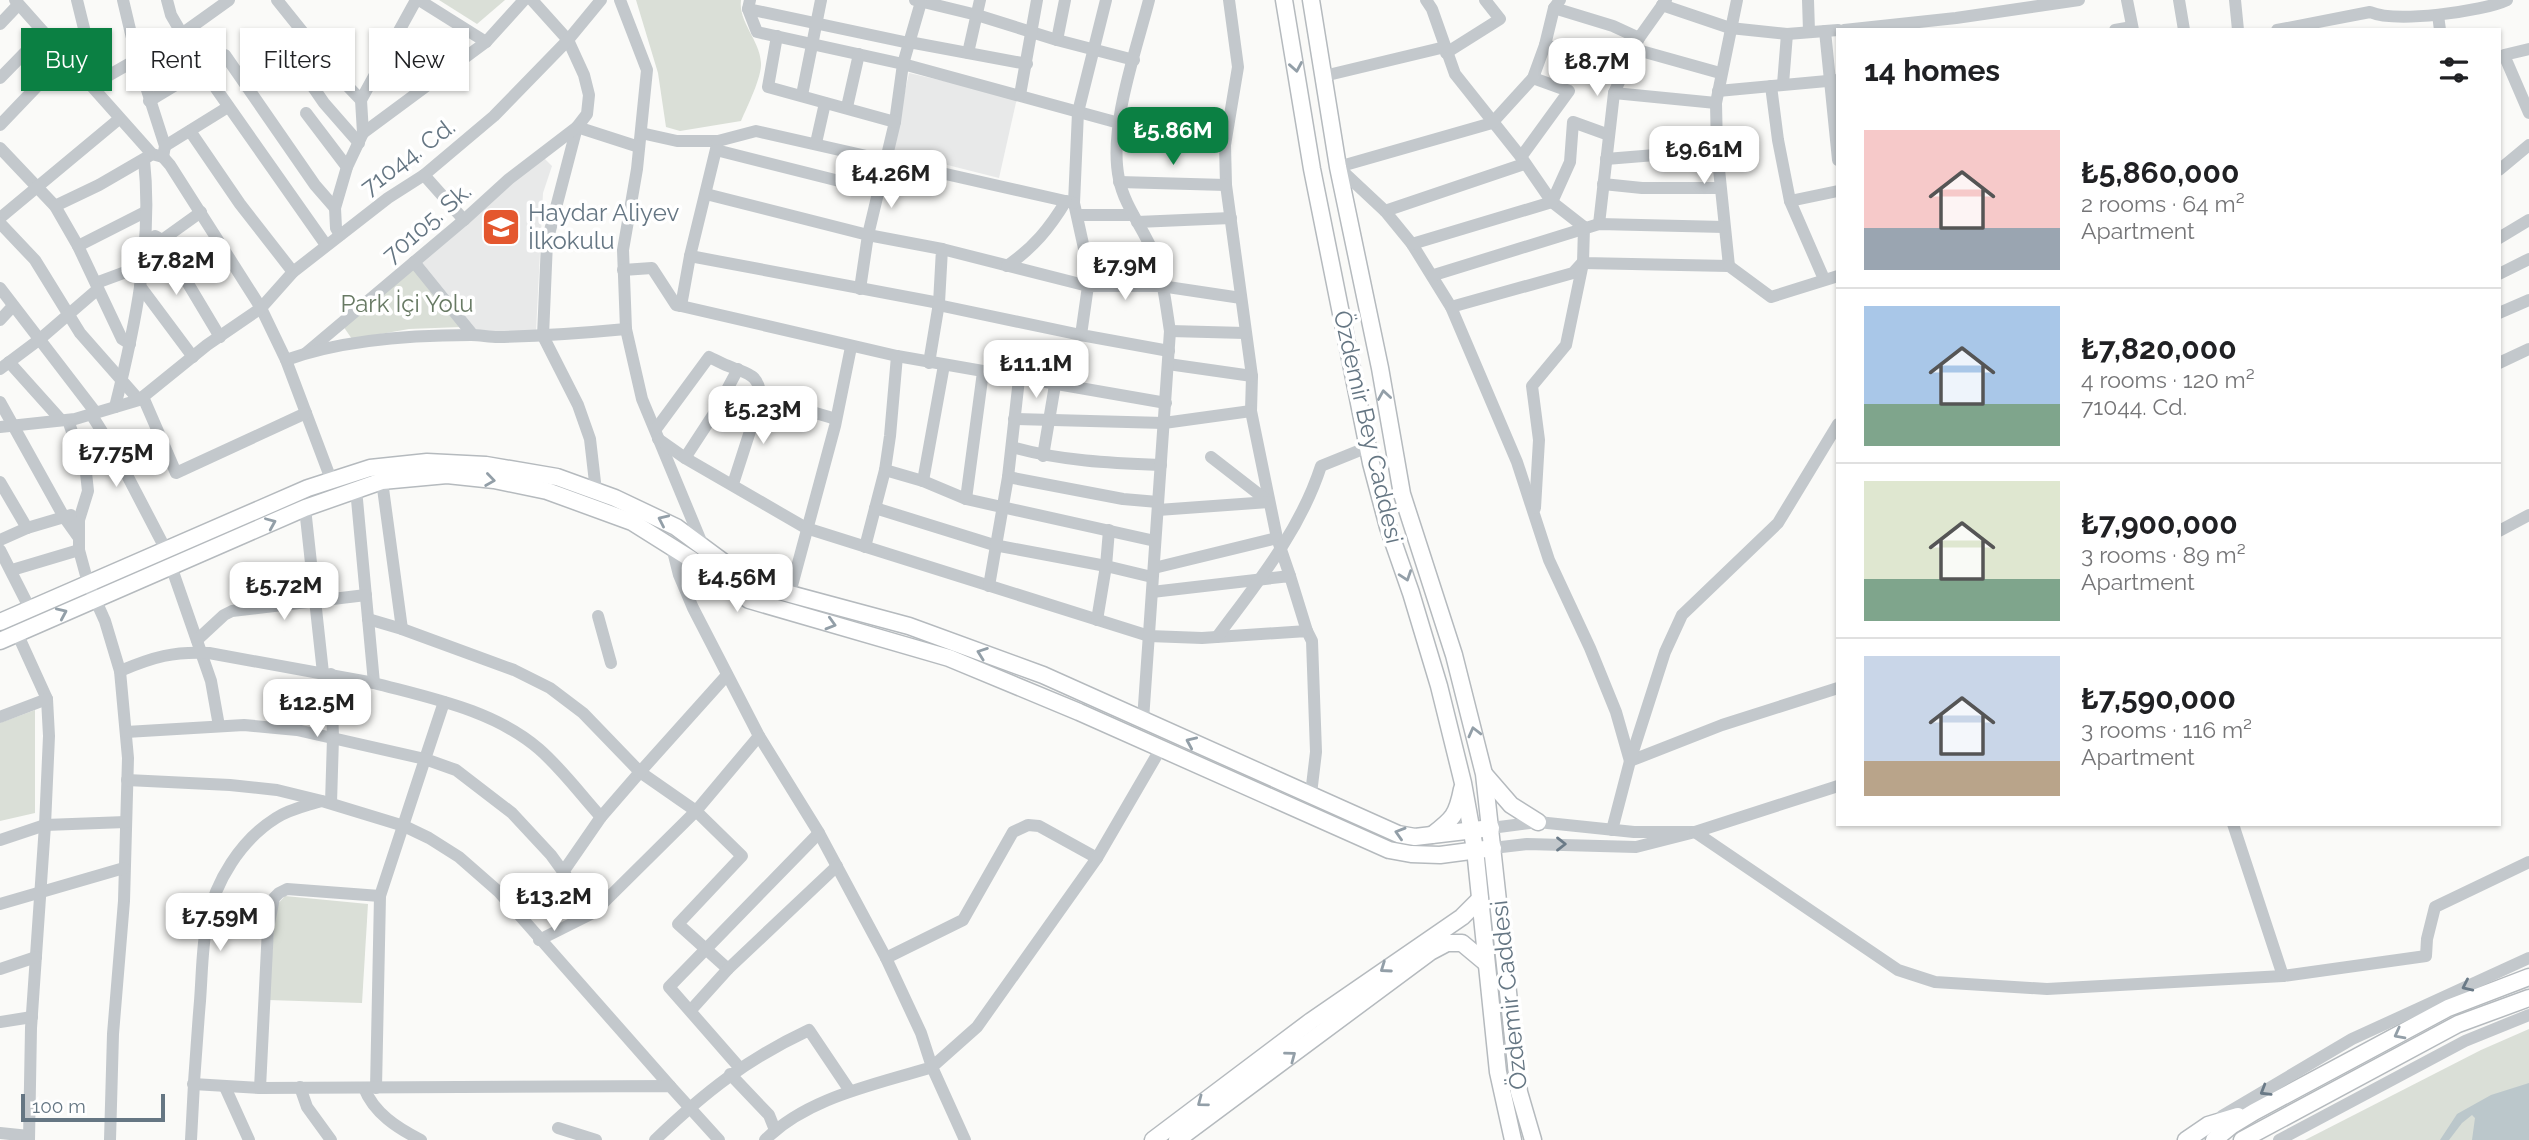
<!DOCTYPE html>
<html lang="en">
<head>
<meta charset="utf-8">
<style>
  body { margin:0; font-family:Raleway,sans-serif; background:#f2f2f2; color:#202124; height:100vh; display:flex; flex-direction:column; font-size:26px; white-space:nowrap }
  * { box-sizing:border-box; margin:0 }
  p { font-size:23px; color:#757577 }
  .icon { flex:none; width:38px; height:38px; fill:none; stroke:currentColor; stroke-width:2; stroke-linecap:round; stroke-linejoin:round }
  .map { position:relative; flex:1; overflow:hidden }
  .panel { position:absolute; left:1836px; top:28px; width:665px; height:798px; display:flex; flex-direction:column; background:#fff; border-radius:0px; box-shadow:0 2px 5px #0004 }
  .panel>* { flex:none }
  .banner { position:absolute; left:21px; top:28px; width:665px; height:63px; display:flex; gap:14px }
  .scale { position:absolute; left:21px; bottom:18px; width:144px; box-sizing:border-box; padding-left:7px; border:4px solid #657683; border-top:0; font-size:19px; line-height:24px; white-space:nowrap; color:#657683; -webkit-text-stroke:5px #fff; paint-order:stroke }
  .price { position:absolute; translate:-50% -60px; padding:0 16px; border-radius:14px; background:#fff; color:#222; font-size:23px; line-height:46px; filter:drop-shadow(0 2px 4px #0008) }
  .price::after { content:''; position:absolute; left:50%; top:42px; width:21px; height:16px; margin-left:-10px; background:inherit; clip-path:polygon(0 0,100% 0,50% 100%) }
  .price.selected { background:#0b8043; color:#fff }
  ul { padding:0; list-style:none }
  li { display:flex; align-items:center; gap:21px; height:175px; padding:0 28px }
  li+li { border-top:2px solid #e0e0e0 }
  li span { display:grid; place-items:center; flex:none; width:196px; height:140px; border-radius:0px; color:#555 }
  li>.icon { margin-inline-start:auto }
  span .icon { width:84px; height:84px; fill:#fffc; stroke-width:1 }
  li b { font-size:30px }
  h2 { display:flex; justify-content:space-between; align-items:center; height:84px; padding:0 28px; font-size:30px }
  .pill { padding:0 24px; border-radius:0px; background:#fff; box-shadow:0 2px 5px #0004; font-size:24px; line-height:63px }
  .pill.selected { background:#0b8043; color:#fff }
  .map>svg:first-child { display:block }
  .built { fill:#e8e9e9 }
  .green { fill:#dadfd7 }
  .water { fill:#bbc7cb }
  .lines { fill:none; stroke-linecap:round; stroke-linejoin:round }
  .major-casing { stroke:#b5babe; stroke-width:19 }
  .minor { stroke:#c3c8cc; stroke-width:12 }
  .major { stroke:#fff; stroke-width:16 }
  .oneway { stroke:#939fa8 }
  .oneway2 { stroke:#6a7a87 }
  .labels { text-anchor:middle; stroke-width:7; stroke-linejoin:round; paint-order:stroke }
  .street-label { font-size:24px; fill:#657683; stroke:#fff }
  .poi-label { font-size:24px; fill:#657683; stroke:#fff; text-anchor:start }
  .park-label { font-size:24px; fill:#687a64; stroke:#fff }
</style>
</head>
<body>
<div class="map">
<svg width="2529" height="1140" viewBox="0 0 2529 1140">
  <rect width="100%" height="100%" fill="#fafaf8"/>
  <!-- built -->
  <g class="built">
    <polygon points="909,73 1017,98 999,178 892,151"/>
    <polygon points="543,157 552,166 543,193 536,332 479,333 420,260"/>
  </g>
  <!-- green -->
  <g class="green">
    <polygon points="439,0 505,0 477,24"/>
    <path d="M636 0H741C738 22 760 40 761 63 762 77 747 107 741 121L680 131 666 127 658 73Z"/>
    <polygon points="411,266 461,327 409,329 352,339 343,326"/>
    <polygon points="35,710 35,813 0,821 0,723"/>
    <polygon points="285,896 368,904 362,1003 268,1000 276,906"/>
    <polygon points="2529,1029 2529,1140 2305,1140 2481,1050"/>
  </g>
  <!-- water -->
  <polygon class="water" points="2529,1083 2529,1140 2472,1140 2475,1118 2472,1115 2462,1123 2449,1140 2440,1140 2457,1114 2491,1095"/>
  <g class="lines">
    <!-- major casing -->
    <g class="major-casing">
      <g id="major">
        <polyline points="1284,0 1312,169 1371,463 1388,527 1411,593 1439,686 1463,783 1475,849 1498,1072 1513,1140"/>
        <polyline points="1311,0 1338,167 1380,368 1402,494 1454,655 1484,774 1519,1092 1533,1140"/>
        <polyline points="0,622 308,488 370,468 427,462 486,465 557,477 615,498 676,527 753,584 909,626 1043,675 1398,834 1415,837 1491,828"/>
        <polyline points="0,641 305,508 382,481 447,475 494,480 547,491 632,522 694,561 749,600 949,658 1079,712 1389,850 1411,854 1440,855 1493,848"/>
        <polyline points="1485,775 1511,805 1538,822"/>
        <path d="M1432 835C1453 819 1457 815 1462 789"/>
        <polyline points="1153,1140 1311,1021 1462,917 1480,899"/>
        <polyline points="1177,1140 1430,952 1447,943 1462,943 1486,963"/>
        <polyline points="2186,1140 2208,1125 2238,1116"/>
        <polyline points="2214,1140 2231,1126 2254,1112 2448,1008 2529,977"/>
        <polyline points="2242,1140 2458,1024 2529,998"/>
      </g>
    </g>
    <!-- minor -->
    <g class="minor">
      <polyline points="15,0 152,154 163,157 170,165 261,308 286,360 332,482"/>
      <polyline points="77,0 94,69 92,85"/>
      <polyline points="123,0 137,59 165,146 163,157"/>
      <polyline points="167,0 171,15 203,70 326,245"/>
      <polyline points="277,0 338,76 361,100"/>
      <polyline points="419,0 486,42"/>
      <polyline points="620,0 647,70 637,169 623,250 626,329 642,399 703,546"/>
      <polyline points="750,0 748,9 757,32 903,64 1119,123"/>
      <polyline points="915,0 977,15 1057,40 1134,60"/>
      <polyline points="1106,0 1078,112 1074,203 1085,253 1088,286 1081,335 1169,351"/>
      <polyline points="1229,0 1238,67 1225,145 1226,185 1252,376 1251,411 1277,538 1290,576"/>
      <polyline points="1426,0 1432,9 1455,74 1521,157 1552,202 1584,227"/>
      <polyline points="1808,0 1809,31"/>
      <polyline points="2127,0 2133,30"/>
      <polyline points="2179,0 2184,30"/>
      <polyline points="2235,0 2238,30"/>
      <polyline points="921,2 903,64 895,122 868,235 942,249 939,303 929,363"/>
      <polyline points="1662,5 1730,28 1787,34 1838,30"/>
      <polyline points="1554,8 1613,26 1639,38"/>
      <polyline points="748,9 909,43"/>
      <polyline points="2438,15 2440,30"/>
      <polyline points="0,24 18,5"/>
      <polyline points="1844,30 1956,18 2079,0"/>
      <polyline points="2115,30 2132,27"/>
      <path d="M2277 30 2370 12C2395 23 2482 12 2507 0"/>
      <polyline points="1825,31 1838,160"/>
      <polyline points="777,36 768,87 895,122"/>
      <polyline points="1057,40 1065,0"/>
      <polyline points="909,42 1027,64"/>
      <polyline points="1545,45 1626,68"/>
      <polyline points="1634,49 1720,73"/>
      <polyline points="2529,49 2504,55 2529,113"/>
      <polyline points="968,53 980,0"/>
      <polyline points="1446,53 1500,19 1485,0"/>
      <polyline points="1324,76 1445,47"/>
      <polyline points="0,78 44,33"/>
      <polyline points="1783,84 1787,34"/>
      <polyline points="92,85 183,33 229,0"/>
      <polyline points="246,86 291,55 324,103 359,143"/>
      <polyline points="1771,86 1778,140 1790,201 1824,279"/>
      <polyline points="1718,91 1838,80"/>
      <polyline points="1614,93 1716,103"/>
      <polyline points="802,95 821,0"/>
      <polyline points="1020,95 1037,0"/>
      <polyline points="149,101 225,55 315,185 335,208"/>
      <polyline points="847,107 859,54"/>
      <polyline points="306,113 347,167"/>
      <polyline points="0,125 65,57"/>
      <polyline points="577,127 547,242 543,336 578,405 590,439 596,491"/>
      <polyline points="577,127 639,147"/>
      <polyline points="190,131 240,204 293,272"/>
      <polyline points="363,133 486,42 524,0"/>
      <polyline points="641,133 677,141 718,141 756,131 1074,203"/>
      <polyline points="718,141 690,256 939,303"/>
      <polyline points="816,143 825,103"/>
      <polyline points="165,146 228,107"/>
      <polyline points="0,148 55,206 78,246 122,339 130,344"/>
      <polyline points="716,150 879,191"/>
      <polyline points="1521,157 1569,91 1533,78"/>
      <polyline points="1606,159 1717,150"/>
      <polyline points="1338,167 1385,211 1412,244 1451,307 1517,462 1549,560 1590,648 1616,712 1630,761 1722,725 1838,688"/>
      <polyline points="1338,167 1492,123 1533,78 1545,45 1554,8 1560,0"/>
      <polyline points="2499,170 2529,145"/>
      <polyline points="424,175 464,220"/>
      <polyline points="1119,182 1226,185"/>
      <polyline points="1603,184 1642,188 1720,188"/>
      <polyline points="706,194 868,235 860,289"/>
      <polyline points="1790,201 1838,191"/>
      <polyline points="55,206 99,185 149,156"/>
      <polyline points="1385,211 1524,164"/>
      <polyline points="1078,215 1133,215"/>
      <polyline points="0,218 119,119"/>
      <polyline points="1137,222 1231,218"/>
      <polyline points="0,223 35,260 80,333 139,400"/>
      <polyline points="1599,224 1614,93 1639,38 1666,0"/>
      <polyline points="1584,227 1583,263 1729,266 1717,150 1716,103 1737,0"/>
      <polyline points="340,235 336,228 335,208 347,167 363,133 361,100 416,0"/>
      <polyline points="155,236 162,240 201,212"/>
      <polyline points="2499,238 2529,220"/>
      <polyline points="162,240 220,337"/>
      <polyline points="1412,244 1552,202 1570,162 1573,122 1609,135"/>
      <polyline points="78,246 145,212"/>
      <polyline points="942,249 1088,286 1161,286 1241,298"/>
      <polyline points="1085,253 1152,251"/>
      <polyline points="414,262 473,335"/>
      <path d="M1007 266C1034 247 1049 229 1066 201"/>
      <polyline points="1729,266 1771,297 1838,276"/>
      <polyline points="623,270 652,268 676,305 681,306 897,356 1166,403"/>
      <polyline points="2499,274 2529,259"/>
      <polyline points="1434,275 1599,224 1724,227"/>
      <polyline points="96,283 142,266"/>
      <polyline points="140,286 193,357"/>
      <polyline points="0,288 96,413"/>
      <polyline points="938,305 1081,335"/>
      <polyline points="681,306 690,256"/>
      <polyline points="1451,307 1573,273 1582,263"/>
      <polyline points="2499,313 2529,300"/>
      <polyline points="0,320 13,306"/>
      <polyline points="1170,331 1245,333"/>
      <polyline points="306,353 464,220 509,179 577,127 587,114 589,95 584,75 568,40 532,0"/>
      <path d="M286 360C341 340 413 335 471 335 480 335 489 337 498 337 541 336 584 333 626 329"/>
      <polyline points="9,362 61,420"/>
      <polyline points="2499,363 2529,349"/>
      <polyline points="1168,364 1252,376"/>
      <polyline points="0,369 40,339 98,289"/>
      <polyline points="143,397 176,473 306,413"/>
      <polyline points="761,397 836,419"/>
      <polyline points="0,402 64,517 79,538"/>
      <path d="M115 407C135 327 153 242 144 160"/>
      <polyline points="91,414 116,454 166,550"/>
      <polyline points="1014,419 1164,423 1251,411"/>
      <polyline points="68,420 86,473 88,491 79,520 79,550 88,583 105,621 120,671 128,758 124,901 113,1034 110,1140"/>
      <polyline points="0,427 75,419 139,400 207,345 261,308 293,272 388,198 424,175 494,116 568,40 601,0"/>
      <path d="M656 429 709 357C716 360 724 365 731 367 750 375 758 374 761 397L733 484"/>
      <polyline points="658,439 685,458 806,528 1149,636 1202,638 1307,631 1312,641 1316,752 1311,794"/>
      <path d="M1012 447C1061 461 1110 463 1161 465"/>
      <polyline points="1043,456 1055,385"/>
      <polyline points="1211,457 1269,502"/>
      <polyline points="685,458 715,412 738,369"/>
      <polyline points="885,470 923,481 966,499 1155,541"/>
      <polyline points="1008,477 1123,499 1158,502"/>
      <polyline points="382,481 402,629"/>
      <polyline points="923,481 944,365"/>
      <polyline points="0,482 27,528"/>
      <path d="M356 489 374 683C430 698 494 710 539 749 562 769 581 795 601 817L640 772 696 811 742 856 678 924 728 969"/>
      <polyline points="966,499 983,372"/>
      <polyline points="305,508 323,673"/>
      <polyline points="875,508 994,545 1106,566 1152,577"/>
      <polyline points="1535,508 1539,440 1532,386 1566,345 1583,263"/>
      <polyline points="1158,510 1269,502"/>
      <polyline points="2499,531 2529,515"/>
      <polyline points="0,540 27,528 71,515"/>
      <path d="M672 547 679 575 693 608 759 736 819 833 886 958 921 1033 932 1067C875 1085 808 1097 765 1140"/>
      <polyline points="865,547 885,470 890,436 897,356"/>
      <polyline points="0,550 30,609"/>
      <polyline points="171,566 211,681 219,726"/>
      <polyline points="1154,568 1277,538"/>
      <polyline points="12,570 79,550"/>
      <polyline points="989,586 1008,477 1019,379"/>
      <polyline points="1152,592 1290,576 1307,631"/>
      <polyline points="790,593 835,426 851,347"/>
      <polyline points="598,616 611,663"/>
      <polyline points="368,619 402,629 514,670 550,688 583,713 640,772 727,675"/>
      <polyline points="1097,620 1106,566 1109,530"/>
      <polyline points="17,633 47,699 49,736 45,825 31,1028 29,1140"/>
      <path d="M1217 637C1257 583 1300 531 1321 466L1368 447"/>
      <polyline points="197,640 224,615 232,611 366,595"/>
      <path d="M120 671C153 657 174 651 209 653L374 683"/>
      <polyline points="444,702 425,759 456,770 512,813 551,855 593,913"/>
      <polyline points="0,717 47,699"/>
      <path d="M1143 720 1170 331C1166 306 1163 276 1153 252 1143 228 1124 205 1119 179 1108 128 1136 51 1149 0"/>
      <polyline points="126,732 244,725 297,730 425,759 380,896 376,1088"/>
      <polyline points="127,780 230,785 277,790 322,801 404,826 429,838 459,857 499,892 670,1086"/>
      <polyline points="331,803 333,738 331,674"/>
      <polyline points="2233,824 2283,976"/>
      <polyline points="1491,828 1538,822 1634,832 1695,832 1636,847 1527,844 1493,848"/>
      <polyline points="1612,830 1630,761 1665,652 1682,615 1778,523 1838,424"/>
      <polyline points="1695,832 1898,970 1935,982 2047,989 2283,976 2426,956 2427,939 2435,907 2529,862"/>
      <polyline points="1695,832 1838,786"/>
      <polyline points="0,840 45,825 126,822"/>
      <polyline points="563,872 601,817"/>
      <polyline points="0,904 124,868"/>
      <polyline points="539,940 593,913 696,811 759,736"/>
      <polyline points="886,958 963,920 1013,832 1028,825 1039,826 1097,858"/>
      <polyline points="0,969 36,957"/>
      <polyline points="691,1010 728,969 837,866"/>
      <polyline points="0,1022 32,1017"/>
      <polyline points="739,1067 669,987 819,833"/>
      <polyline points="730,1074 769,1115 775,1130"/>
      <polyline points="193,1084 260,1088 670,1086 719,1140"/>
      <polyline points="225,1087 249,1140"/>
      <polyline points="300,1087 307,1107 331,1140"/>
      <polyline points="260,1088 268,928 274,898 279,893 287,889 380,896"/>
      <path d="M364 1088C374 1113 397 1128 421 1140"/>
      <polyline points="2222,1116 2352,1039 2529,958"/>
      <polyline points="558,1128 596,1140"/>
      <polyline points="0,1133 29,1136"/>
      <path d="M191 1140C193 1094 196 1048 200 1001 202 975 202 947 207 922 215 881 241 840 276 818 290 809 306 806 321 801"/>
      <path d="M655 1140C705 1092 747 1059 809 1030L850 1091"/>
      <polyline points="965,1140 932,1067 977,1027 1097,858 1161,748"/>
      <polyline points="2279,1140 2465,1041 2529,1015"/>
    </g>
    <!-- major -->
    <use href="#major" class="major"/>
  </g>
  <!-- one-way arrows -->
  <defs><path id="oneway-chevron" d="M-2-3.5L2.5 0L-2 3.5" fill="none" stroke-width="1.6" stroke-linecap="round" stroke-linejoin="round" transform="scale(1.75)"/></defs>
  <g class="oneway">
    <use href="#oneway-chevron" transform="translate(1296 67) rotate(80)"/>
    <use href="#oneway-chevron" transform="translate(1384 395) rotate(-99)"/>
    <use href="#oneway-chevron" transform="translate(490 480) rotate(8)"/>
    <use href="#oneway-chevron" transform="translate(663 520) rotate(-155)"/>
    <use href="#oneway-chevron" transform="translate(271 523) rotate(-23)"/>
    <use href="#oneway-chevron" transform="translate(1406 576) rotate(71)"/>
    <use href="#oneway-chevron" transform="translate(62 613) rotate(-24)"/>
    <use href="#oneway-chevron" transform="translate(831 624) rotate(16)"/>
    <use href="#oneway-chevron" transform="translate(982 653) rotate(-160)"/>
    <use href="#oneway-chevron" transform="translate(1474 732) rotate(-104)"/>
    <use href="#oneway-chevron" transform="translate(1191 742) rotate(-156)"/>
    <use href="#oneway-chevron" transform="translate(1400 833) rotate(-163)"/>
    <use href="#oneway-chevron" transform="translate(1385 968) rotate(145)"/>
    <use href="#oneway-chevron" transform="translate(2399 1034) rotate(152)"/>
    <use href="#oneway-chevron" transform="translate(1291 1056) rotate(-37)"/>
    <use href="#oneway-chevron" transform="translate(1202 1102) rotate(143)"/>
  </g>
  <g class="oneway2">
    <use href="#oneway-chevron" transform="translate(1561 844)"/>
    <use href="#oneway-chevron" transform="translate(2467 986) rotate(155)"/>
    <use href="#oneway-chevron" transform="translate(2265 1091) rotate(149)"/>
  </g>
  <!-- icons -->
  <defs>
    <g id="school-square" transform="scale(2.0125)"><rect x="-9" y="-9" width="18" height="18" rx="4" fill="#e4572e" stroke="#fff"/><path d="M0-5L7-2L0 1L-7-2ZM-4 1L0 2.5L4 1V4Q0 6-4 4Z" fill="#fff"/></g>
  </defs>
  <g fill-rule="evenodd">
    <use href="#school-square" x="501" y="227"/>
  </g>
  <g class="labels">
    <!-- street labels -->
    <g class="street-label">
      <text transform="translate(408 157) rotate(-37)" y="8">71044. Cd.</text>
      <text transform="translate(427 223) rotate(-41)" y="8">70105. Sk.</text>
      <text transform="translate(1368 427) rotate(77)" y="8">Özdemir Bey Caddesi</text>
      <text transform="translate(1509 995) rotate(-96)" y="8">Özdemir Caddesi</text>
    </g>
    <!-- poi labels -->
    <g class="poi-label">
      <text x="528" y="221">Haydar Aliyev<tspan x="528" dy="28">İlkokulu</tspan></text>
    </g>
    <!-- park labels -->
    <g class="park-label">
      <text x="407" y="312">Park İçi Yolu</text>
    </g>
  </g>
</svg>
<div class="scale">100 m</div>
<b class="price" style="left:1597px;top:98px">₺8.7M</b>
<b class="price selected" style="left:1173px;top:167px">₺5.86M</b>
<b class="price" style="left:1704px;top:186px">₺9.61M</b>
<b class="price" style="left:891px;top:210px">₺4.26M</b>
<b class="price" style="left:176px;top:297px">₺7.82M</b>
<b class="price" style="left:1125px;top:302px">₺7.9M</b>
<b class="price" style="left:1036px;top:400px">₺11.1M</b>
<b class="price" style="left:763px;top:446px">₺5.23M</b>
<b class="price" style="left:116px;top:489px">₺7.75M</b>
<b class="price" style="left:737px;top:614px">₺4.56M</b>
<b class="price" style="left:284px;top:622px">₺5.72M</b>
<b class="price" style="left:317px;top:739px">₺12.5M</b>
<b class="price" style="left:554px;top:933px">₺13.2M</b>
<b class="price" style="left:220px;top:953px">₺7.59M</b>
<div class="banner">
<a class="pill selected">Buy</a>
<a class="pill">Rent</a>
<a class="pill">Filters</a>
<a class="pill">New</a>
</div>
<section class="panel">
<h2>14 homes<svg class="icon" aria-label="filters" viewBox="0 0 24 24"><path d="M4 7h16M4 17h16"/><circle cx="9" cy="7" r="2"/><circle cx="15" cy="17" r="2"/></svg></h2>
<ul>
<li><span style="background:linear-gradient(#f6c9c9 70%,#9aa5b1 0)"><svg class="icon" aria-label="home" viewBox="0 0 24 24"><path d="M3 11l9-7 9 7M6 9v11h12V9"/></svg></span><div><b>₺5,860,000</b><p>2 rooms · 64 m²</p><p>Apartment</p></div></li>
<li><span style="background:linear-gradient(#a9c7e8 70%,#7fa58c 0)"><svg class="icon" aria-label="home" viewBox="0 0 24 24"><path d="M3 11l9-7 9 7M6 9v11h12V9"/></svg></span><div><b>₺7,820,000</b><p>4 rooms · 120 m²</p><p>71044. Cd.</p></div></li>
<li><span style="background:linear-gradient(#dfe7d0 70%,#7fa58c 0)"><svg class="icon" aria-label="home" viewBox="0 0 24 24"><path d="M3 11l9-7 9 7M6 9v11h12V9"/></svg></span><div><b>₺7,900,000</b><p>3 rooms · 89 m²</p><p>Apartment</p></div></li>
<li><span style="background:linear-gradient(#c9d6e8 75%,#b9a48a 0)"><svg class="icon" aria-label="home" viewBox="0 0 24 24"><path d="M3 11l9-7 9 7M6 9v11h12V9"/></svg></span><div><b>₺7,590,000</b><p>3 rooms · 116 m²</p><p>Apartment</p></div></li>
</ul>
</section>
</div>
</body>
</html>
